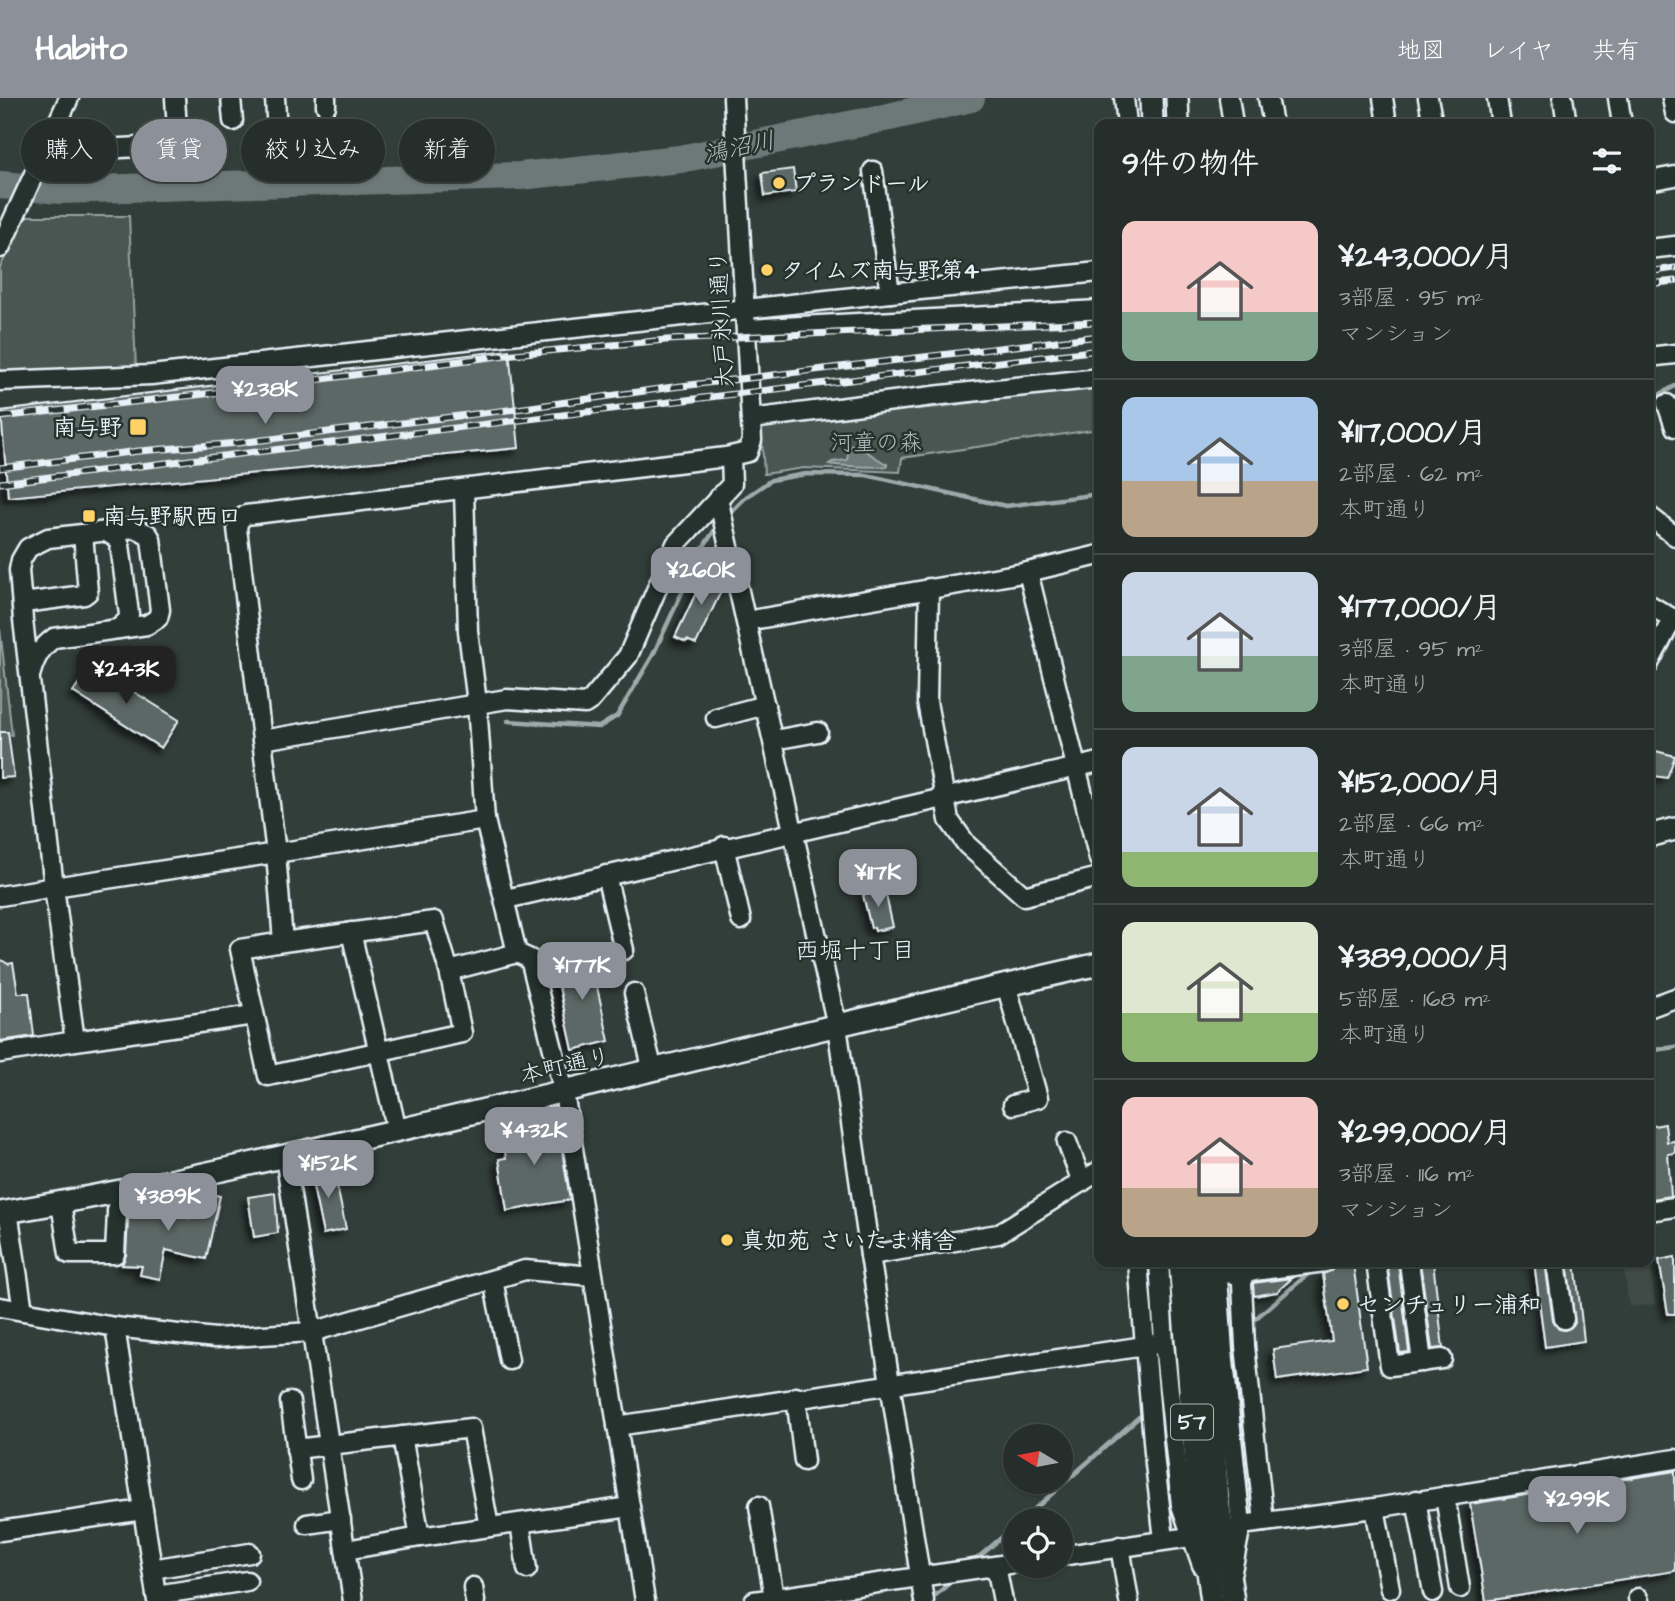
<!DOCTYPE html>
<html lang="ja">
<head>
<meta charset="utf-8">
<style>
  body { margin:0; font-family:"Architects Daughter","Klee One",sans-serif; background:#2e3633; color:#f1f3f6; height:100vh; display:flex; flex-direction:column; font-size:26px; white-space:nowrap }
  * { box-sizing:border-box; margin:0 }
  p { font-size:23px; color:#a4a8a9 }
  .icon { flex:none; width:38px; height:38px; fill:none; stroke:currentColor; stroke-width:2; stroke-linecap:round; stroke-linejoin:round }
  .map { position:relative; flex:1; overflow:hidden }
  .side { position:absolute; left:1094px; top:21px; width:560px; height:1148px; display:flex; flex-direction:column; background:#262e2b; border-radius:14px; box-shadow:0 2px 5px #0004,0 0 0 2px #424a47 }
  .side>* { flex:none }
  .guide { position:absolute; left:21px; top:21px; width:665px; height:63px; display:flex; gap:14px }
  .needle { width:46px; rotate:280deg }
  .fabs { position:absolute; left:1003px; top:1326px; display:grid; gap:14px }
  .fabs a { display:grid; place-items:center; width:70px; height:70px; border-radius:50%; background:#262e2b; box-shadow:0 2px 5px #0004,0 0 0 2px #424a47; font-size:35px }
  .price { position:absolute; translate:-50% -60px; padding:0 16px; border-radius:14px; background:#8c9099; color:#fff; font-size:23px; line-height:46px; filter:drop-shadow(0 2px 4px #0008) }
  .price::after { content:''; position:absolute; left:50%; top:42px; width:21px; height:16px; margin-left:-10px; background:inherit; clip-path:polygon(0 0,100% 0,50% 100%) }
  .price.on { background:#222; color:#fff }
  ul { padding:0; list-style:none }
  li { display:flex; align-items:center; gap:21px; height:175px; padding:0 28px }
  li+li { border-top:2px solid #424a47 }
  li span { display:grid; place-items:center; flex:none; width:196px; height:140px; border-radius:14px; color:#555 }
  li>.icon { margin-inline-start:auto }
  span .icon { width:84px; height:84px; fill:#fffc; stroke-width:1 }
  li b { font-size:30px }
  h2 { display:flex; justify-content:space-between; align-items:center; height:84px; padding:0 28px; font-size:30px }
  .tag { padding:0 24px; border-radius:32px; background:#262e2b; box-shadow:0 2px 5px #0004,0 0 0 2px #424a47; font-size:24px; line-height:63px }
  .tag.on { background:#8c9099; color:#fff }
  header { display:flex; align-items:center; gap:42px; box-sizing:border-box; height:98px; padding:0 35px; background:#8c9099; color:#fff }
  header strong { font-size:33px }
  nav { display:flex; gap:38px; margin-inline-start:auto; font-size:24px }
  .map>svg:first-child { display:block }
  .built { fill:#3f4b46 }
  .green { fill:#495651; stroke:#98a4a4; stroke-width:2 }
  .water { fill:#6d7978; stroke:#9ea9ab; stroke-width:2 }
  .lines { fill:none; stroke-linecap:round; stroke-linejoin:round }
  .stream { stroke:#9ea9ab; stroke-width:4.5 }
  .river { stroke:#6d7978; stroke-width:28 }
  .building { fill:#5c6865; stroke:#e8f1f8; stroke-width:2; filter:url(#shadow) }
  .minor-casing { stroke:#e8f1f8; stroke-width:23 }
  .major-casing { stroke:#e8f1f8; stroke-width:26 }
  .minor { stroke:#26332d; stroke-width:18 }
  .major { stroke:#26332d; stroke-width:21 }
  .rail-casing { stroke:#e8f1f8; stroke-width:7 }
  .rail { stroke:#26332d; stroke-width:4.5; stroke-dasharray:13; stroke-linecap:butt }
  .poi-dot { fill:#ffd166; stroke:#26332d; stroke-width:2.5 }
  .labels { text-anchor:middle; stroke-width:5; stroke-linejoin:round; paint-order:stroke }
  .shield { fill:#26332d; stroke:#aeb8bb; stroke-width:2 }
  .shield-label { font-size:21px; font-weight:bold; fill:#e8f1f8 }
  .poi-label { font-size:23px; font-weight:bold; fill:#e8f1f8; stroke:#26332d; text-anchor:start }
  .street-label { font-size:23px; fill:#e8f1f8; stroke:#26332d }
  .park-label { font-size:23px; fill:#b0bbbe; stroke:#26332d }
  .water-label { font-size:24px; font-style:italic; fill:#b1bbbe; stroke:#26332d }
  .neighbourhood-label { font-size:24px; fill:#e8f1f8; stroke:#26332d }
</style>
</head>
<body>
<header>
<strong>Habito</strong>
<nav><a>地図</a><a>レイヤ</a><a>共有</a></nav>
</header>
<div class="map">
<svg width="1675" height="1503" viewBox="0 0 1675 1503">
  <defs>
    <filter id="shadow"><feDropShadow dx="-5" dy="5" stdDeviation="3.5" flood-color="#0009"/></filter>
  </defs>
  <rect width="100%" height="100%" fill="#323e39"/>
  <filter id="ink" filterUnits="userSpaceOnUse"><feTurbulence type="fractalNoise" baseFrequency=".0143" numOctaves="2"/><feDisplacementMap in="SourceGraphic" scale="14" xChannelSelector="R" yChannelSelector="G"/><feConvolveMatrix kernelMatrix="1 2 1 2 8 2 1 2 1" color-interpolation-filters="sRGB"/></filter>
  <g filter="url(#ink)">
    <!-- built -->
    <polygon class="built" points="1649,1151 1655,1206 1629,1209 1623,1164 1648,1164"/>
    <!-- green -->
    <g class="green">
      <polygon points="27,118 129,118 136,270 0,279 0,169"/>
      <polygon points="1099,288 1099,331 902,360 900,374 804,370 764,376 761,325 939,309"/>
      <polygon points="0,531 12,637 0,639"/>
    </g>
    <!-- water -->
    <path class="water" d="M852 347C864 349 875 361 887 366V368C882 370 838 368 829 366L832 364 847 362 849 349Z"/>
    <g class="lines">
      <!-- stream -->
      <g class="stream">
        <polyline points="1648,303 1675,288"/>
        <polyline points="726,419 746,399 771,382 806,376 866,377 1006,408 1099,396"/>
        <polyline points="508,623 599,629 617,618 653,557 702,451 718,427"/>
        <polyline points="1648,953 1675,949"/>
        <polyline points="1255,1221 1314,1171"/>
        <polyline points="1021,1423 1139,1319"/>
        <polyline points="973,1464 1015,1428"/>
        <polyline points="929,1503 954,1481"/>
      </g>
      <!-- river -->
      <polyline class="river" points="0,87 61,92 520,78 680,61 889,19 971,0"/>
    </g>
    <!-- building -->
    <g class="building">
      <polygon points="793,71 796,94 765,98 762,75"/>
      <polygon points="509,252 519,350 8,399 1,313"/>
      <polygon points="708,470 721,477 720,480 725,485 696,546 687,542 686,544 675,539"/>
      <polygon points="91,567 179,622 161,650 73,594"/>
      <polygon points="0,634 8,634 14,679 0,680"/>
      <polygon points="1648,651 1675,658 1667,680 1648,677"/>
      <polygon points="884,788 893,829 875,833 874,829 871,830 863,797 867,796 866,793"/>
      <polygon points="590,857 609,943 573,952 554,866"/>
      <polygon points="0,861 8,866 13,865 18,895 29,895 34,938 0,943"/>
      <polygon points="555,1023 556,1029 558,1028 570,1102 507,1113 499,1061 506,1060 502,1036 511,1034 511,1030"/>
      <polygon points="1665,1026 1667,1044 1675,1043 1675,1055 1668,1056 1671,1098 1652,1101 1648,1076 1648,1029"/>
      <polygon points="333,1069 346,1131 323,1136 310,1074"/>
      <polygon points="196,1093 220,1098 206,1161 166,1152 160,1181 140,1177 142,1168 122,1167 126,1157 129,1105 150,1102 168,1107 166,1114 190,1120"/>
      <polygon points="275,1095 278,1135 254,1139 248,1099"/>
      <polygon points="1675,1159 1675,1216 1668,1216 1659,1162"/>
      <polygon points="1387,1164 1398,1164 1409,1254 1400,1255"/>
      <polygon points="1420,1164 1433,1164 1443,1250 1432,1251"/>
      <polygon points="1534,1164 1545,1164 1553,1223 1559,1231 1565,1232 1570,1230 1575,1225 1567,1164 1575,1164 1584,1243 1545,1249"/>
      <polygon points="1353,1165 1367,1269 1277,1282 1273,1251 1332,1243 1323,1176 1331,1173 1336,1167"/>
      <polygon points="1292,1180 1277,1194 1254,1198 1253,1185"/>
      <polygon points="1675,1373 1675,1473 1486,1503 1470,1406"/>
    </g>
    <g class="lines">
      <!-- minor casing -->
      <g class="minor-casing">
        <g id="minor">
          <polyline points="231,0 233,23"/>
          <polyline points="275,0 277,36"/>
          <polyline points="326,0 326,8"/>
          <polyline points="1124,0 1127,26"/>
          <polyline points="1229,0 1233,26"/>
          <polyline points="1268,0 1273,26"/>
          <polyline points="1383,0 1387,26"/>
          <polyline points="1428,0 1433,26"/>
          <polyline points="1497,0 1501,26"/>
          <polyline points="1563,0 1567,26"/>
          <polyline points="1618,0 1622,26"/>
          <polyline points="1672,0 1675,15"/>
          <polyline points="42,63 96,63 102,51 178,47 175,0"/>
          <polyline points="873,73 890,195"/>
          <polyline points="1648,83 1675,78"/>
          <polyline points="0,150 69,0"/>
          <polyline points="1648,151 1675,148"/>
          <polyline points="747,231 1099,212"/>
          <polyline points="1648,259 1675,256"/>
          <polyline points="0,283 151,277 890,195 1099,174"/>
          <polyline points="1667,306 1675,329"/>
          <polyline points="751,321 933,298 1099,280"/>
          <polyline points="731,359 732,386 676,446 628,558 591,602 585,606 507,601 262,642 237,430 239,422 246,417 726,359 748,354 752,342 733,0"/>
          <polyline points="464,392 468,533 477,605 485,722 517,855 530,861 564,994 645,1503"/>
          <polyline points="718,400 837,928 870,1157 924,1503"/>
          <polyline points="1648,417 1675,438"/>
          <polyline points="105,433 118,441 120,447 129,516 128,522 118,531"/>
          <polyline points="1028,474 1099,761"/>
          <polyline points="929,490 927,604 949,722 967,747 1024,798 1099,779"/>
          <polyline points="21,495 23,500 31,504 84,497 88,494 83,436"/>
          <polyline points="1648,506 1675,522"/>
          <polyline points="746,523 1028,474 1099,457"/>
          <polyline points="1648,567 1673,520"/>
          <polyline points="716,620 765,607"/>
          <polyline points="262,642 276,755 485,722"/>
          <polyline points="774,642 818,634"/>
          <polyline points="724,748 741,822"/>
          <polyline points="606,777 624,852"/>
          <path d="M0 798 54 789 23 522 19 472 21 462 28 450 48 440 134 430 148 436 151 441 160 512 158 520 147 527 54 540C40 550 34 562 30 578"/>
          <polyline points="506,801 1099,664"/>
          <polyline points="351,834 397,1033"/>
          <polyline points="449,873 517,855"/>
          <polyline points="1006,886 1038,1000 1013,1007"/>
          <polyline points="634,895 653,973"/>
          <polyline points="1648,910 1675,900"/>
          <polyline points="75,943 254,917"/>
          <polyline points="0,955 75,943 54,789 276,755 283,844 434,823 449,873 462,935 268,978 240,851 283,844"/>
          <polyline points="1067,1044 1082,1084"/>
          <polyline points="285,1058 353,1503"/>
          <polyline points="61,1105 69,1156 115,1156 118,1094"/>
          <polyline points="8,1113 23,1213"/>
          <polyline points="1648,1113 1675,1109"/>
          <polyline points="870,1157 998,1136 1099,1073"/>
          <polyline points="1138,1164 1155,1366 1164,1441"/>
          <polyline points="1159,1164 1164,1245 1181,1407 1202,1467"/>
          <polyline points="1217,1164 1223,1253 1241,1427 1232,1473"/>
          <polyline points="1241,1164 1245,1248 1264,1424"/>
          <polyline points="1376,1164 1390,1268 1442,1261"/>
          <polyline points="1409,1164 1422,1264"/>
          <polyline points="1556,1164 1564,1221"/>
          <polyline points="1231,1176 1325,1164"/>
          <polyline points="493,1182 509,1262"/>
          <polyline points="0,1209 115,1229 215,1240 312,1234 525,1172 593,1178"/>
          <polyline points="115,1229 157,1503"/>
          <polyline points="796,1299 804,1363"/>
          <polyline points="290,1304 301,1382"/>
          <polyline points="617,1328 1164,1245"/>
          <polyline points="402,1338 420,1439"/>
          <polyline points="296,1351 471,1330 489,1429"/>
          <polyline points="1445,1398 1460,1490"/>
          <polyline points="1416,1402 1433,1494"/>
          <polyline points="759,1408 774,1500"/>
          <polyline points="1375,1410 1390,1491"/>
          <polyline points="520,1425 527,1471"/>
          <polyline points="307,1426 341,1421"/>
          <polyline points="1241,1427 1375,1410 1675,1361"/>
          <polyline points="0,1433 143,1412"/>
          <polyline points="1120,1448 1129,1503"/>
          <polyline points="346,1452 420,1439 630,1409"/>
          <polyline points="1060,1458 1190,1439"/>
          <polyline points="996,1468 1003,1503"/>
          <polyline points="152,1471 250,1455"/>
          <polyline points="473,1489 475,1503"/>
          <polyline points="156,1497 247,1483"/>
          <polyline points="1638,1500 1639,1503"/>
          <polyline points="754,1503 1015,1465"/>
        </g>
      </g>
      <!-- major casing -->
      <g class="major-casing">
        <g id="major">
          <polyline points="1151,0 1152,26"/>
          <polyline points="1177,0 1178,26"/>
          <polyline points="1648,738 1675,731"/>
          <path d="M0 1115C127 1094 252 1066 377 1037 618 982 858 920 1099 866"/>
          <polyline points="1180,1164 1199,1406 1212,1503"/>
          <polyline points="1200,1164 1218,1402 1233,1503"/>
        </g>
      </g>
      <!-- minor -->
      <use href="#minor" class="minor"/>
      <!-- major -->
      <use href="#major" class="major"/>
      <!-- rail casing -->
      <g class="rail-casing">
        <g id="rail">
          <polyline points="1648,174 1675,170"/>
          <polyline points="1648,186 1675,183"/>
          <polyline points="0,319 231,293 514,256 666,242 1099,224"/>
          <polyline points="0,370 139,353 238,345 524,310 673,289 1099,238"/>
          <polyline points="0,385 1099,252"/>
        </g>
      </g>
      <!-- rail -->
      <use href="#rail" class="rail"/>
    </g>
  </g>
  <!-- markers -->
  <g class="poi-dot">
    <circle cx="779" cy="85" r="7"/>
    <circle cx="767" cy="172" r="7"/>
    <rect x="129" y="320" width="18" height="18" rx="3.5"/>
    <rect x="82" y="411" width="14" height="14" rx="3.5"/>
    <circle cx="727" cy="1142" r="7"/>
    <circle cx="1343" cy="1206" r="7"/>
  </g>
  <g class="labels">
    <!-- shield labels -->
    <rect class="shield" x="1171" y="1306.5" width="42" height="35" rx="5"/>
    <g class="shield-label">
      <text x="1192" y="1331">57</text>
    </g>
    <!-- poi labels -->
    <g class="poi-label">
      <text x="793" y="93">プランドール</text>
      <text x="781" y="180">タイムズ南与野第4</text>
      <text x="122" y="337" text-anchor="end">南与野</text>
      <text x="103" y="426">南与野駅西口</text>
      <text x="741" y="1150">真如苑 さいたま精舎</text>
      <text x="1357" y="1214">センチュリー浦和</text>
    </g>
    <!-- street labels -->
    <g class="street-label">
      <text transform="translate(721 221) rotate(-93)" y="8">大戸氷川通り</text>
      <text transform="translate(565 967) rotate(-13)" y="8">本町通り</text>
    </g>
    <!-- park labels -->
    <g class="park-label">
      <text x="876" y="352">河童の森</text>
    </g>
    <!-- water labels -->
    <g class="water-label">
      <text transform="translate(739 49) rotate(-12)" y="8">鴻沼川</text>
    </g>
    <!-- neighbourhood labels -->
    <g class="neighbourhood-label">
      <text x="855" y="860">西堀十丁目</text>
    </g>
  </g>
</svg>
<div class="fabs">
<a><svg class="needle" viewBox="-14 -14 28 28"><path d="M0-13l5 13h-10z" fill="#e53935"/><path d="M0 13l5-13h-10z" fill="#a4a8a9"/></svg></a>
<a><svg class="icon" aria-label="locate" viewBox="0 0 24 24"><circle cx="12" cy="12" r="6"/><path d="M12 2v4M12 18v4M2 12h4M18 12h4"/></svg></a>
</div>
<b class="price" style="left:265px;top:328px">¥238K</b>
<b class="price" style="left:701px;top:509px">¥260K</b>
<b class="price on" style="left:126px;top:608px">¥243K</b>
<b class="price" style="left:878px;top:811px">¥117K</b>
<b class="price" style="left:582px;top:904px">¥177K</b>
<b class="price" style="left:534px;top:1069px">¥432K</b>
<b class="price" style="left:328px;top:1102px">¥152K</b>
<b class="price" style="left:168px;top:1135px">¥389K</b>
<b class="price" style="left:1577px;top:1438px">¥299K</b>
<div class="guide">
<a class="tag">購入</a>
<a class="tag on">賃貸</a>
<a class="tag">絞り込み</a>
<a class="tag">新着</a>
</div>
<section class="side">
<h2>9件の物件<svg class="icon" aria-label="filters" viewBox="0 0 24 24"><path d="M4 7h16M4 17h16"/><circle cx="9" cy="7" r="2"/><circle cx="15" cy="17" r="2"/></svg></h2>
<ul>
<li><span style="background:linear-gradient(#f6c9c9 65%,#7fa58c 0)"><svg class="icon" aria-label="home" viewBox="0 0 24 24"><path d="M3 11l9-7 9 7M6 9v11h12V9"/></svg></span><div><b>¥243,000/月</b><p>3部屋 · 95 m²</p><p>マンション</p></div></li>
<li><span style="background:linear-gradient(#a9c7e8 60%,#b9a48a 0)"><svg class="icon" aria-label="home" viewBox="0 0 24 24"><path d="M3 11l9-7 9 7M6 9v11h12V9"/></svg></span><div><b>¥117,000/月</b><p>2部屋 · 62 m²</p><p>本町通り</p></div></li>
<li><span style="background:linear-gradient(#c9d6e8 60%,#7fa58c 0)"><svg class="icon" aria-label="home" viewBox="0 0 24 24"><path d="M3 11l9-7 9 7M6 9v11h12V9"/></svg></span><div><b>¥177,000/月</b><p>3部屋 · 95 m²</p><p>本町通り</p></div></li>
<li><span style="background:linear-gradient(#c9d6e8 75%,#8fb573 0)"><svg class="icon" aria-label="home" viewBox="0 0 24 24"><path d="M3 11l9-7 9 7M6 9v11h12V9"/></svg></span><div><b>¥152,000/月</b><p>2部屋 · 66 m²</p><p>本町通り</p></div></li>
<li><span style="background:linear-gradient(#dfe7d0 65%,#8fb573 0)"><svg class="icon" aria-label="home" viewBox="0 0 24 24"><path d="M3 11l9-7 9 7M6 9v11h12V9"/></svg></span><div><b>¥389,000/月</b><p>5部屋 · 168 m²</p><p>本町通り</p></div></li>
<li><span style="background:linear-gradient(#f6c9c9 65%,#b9a48a 0)"><svg class="icon" aria-label="home" viewBox="0 0 24 24"><path d="M3 11l9-7 9 7M6 9v11h12V9"/></svg></span><div><b>¥299,000/月</b><p>3部屋 · 116 m²</p><p>マンション</p></div></li>
</ul>
</section>
</div>
</body>
</html>
